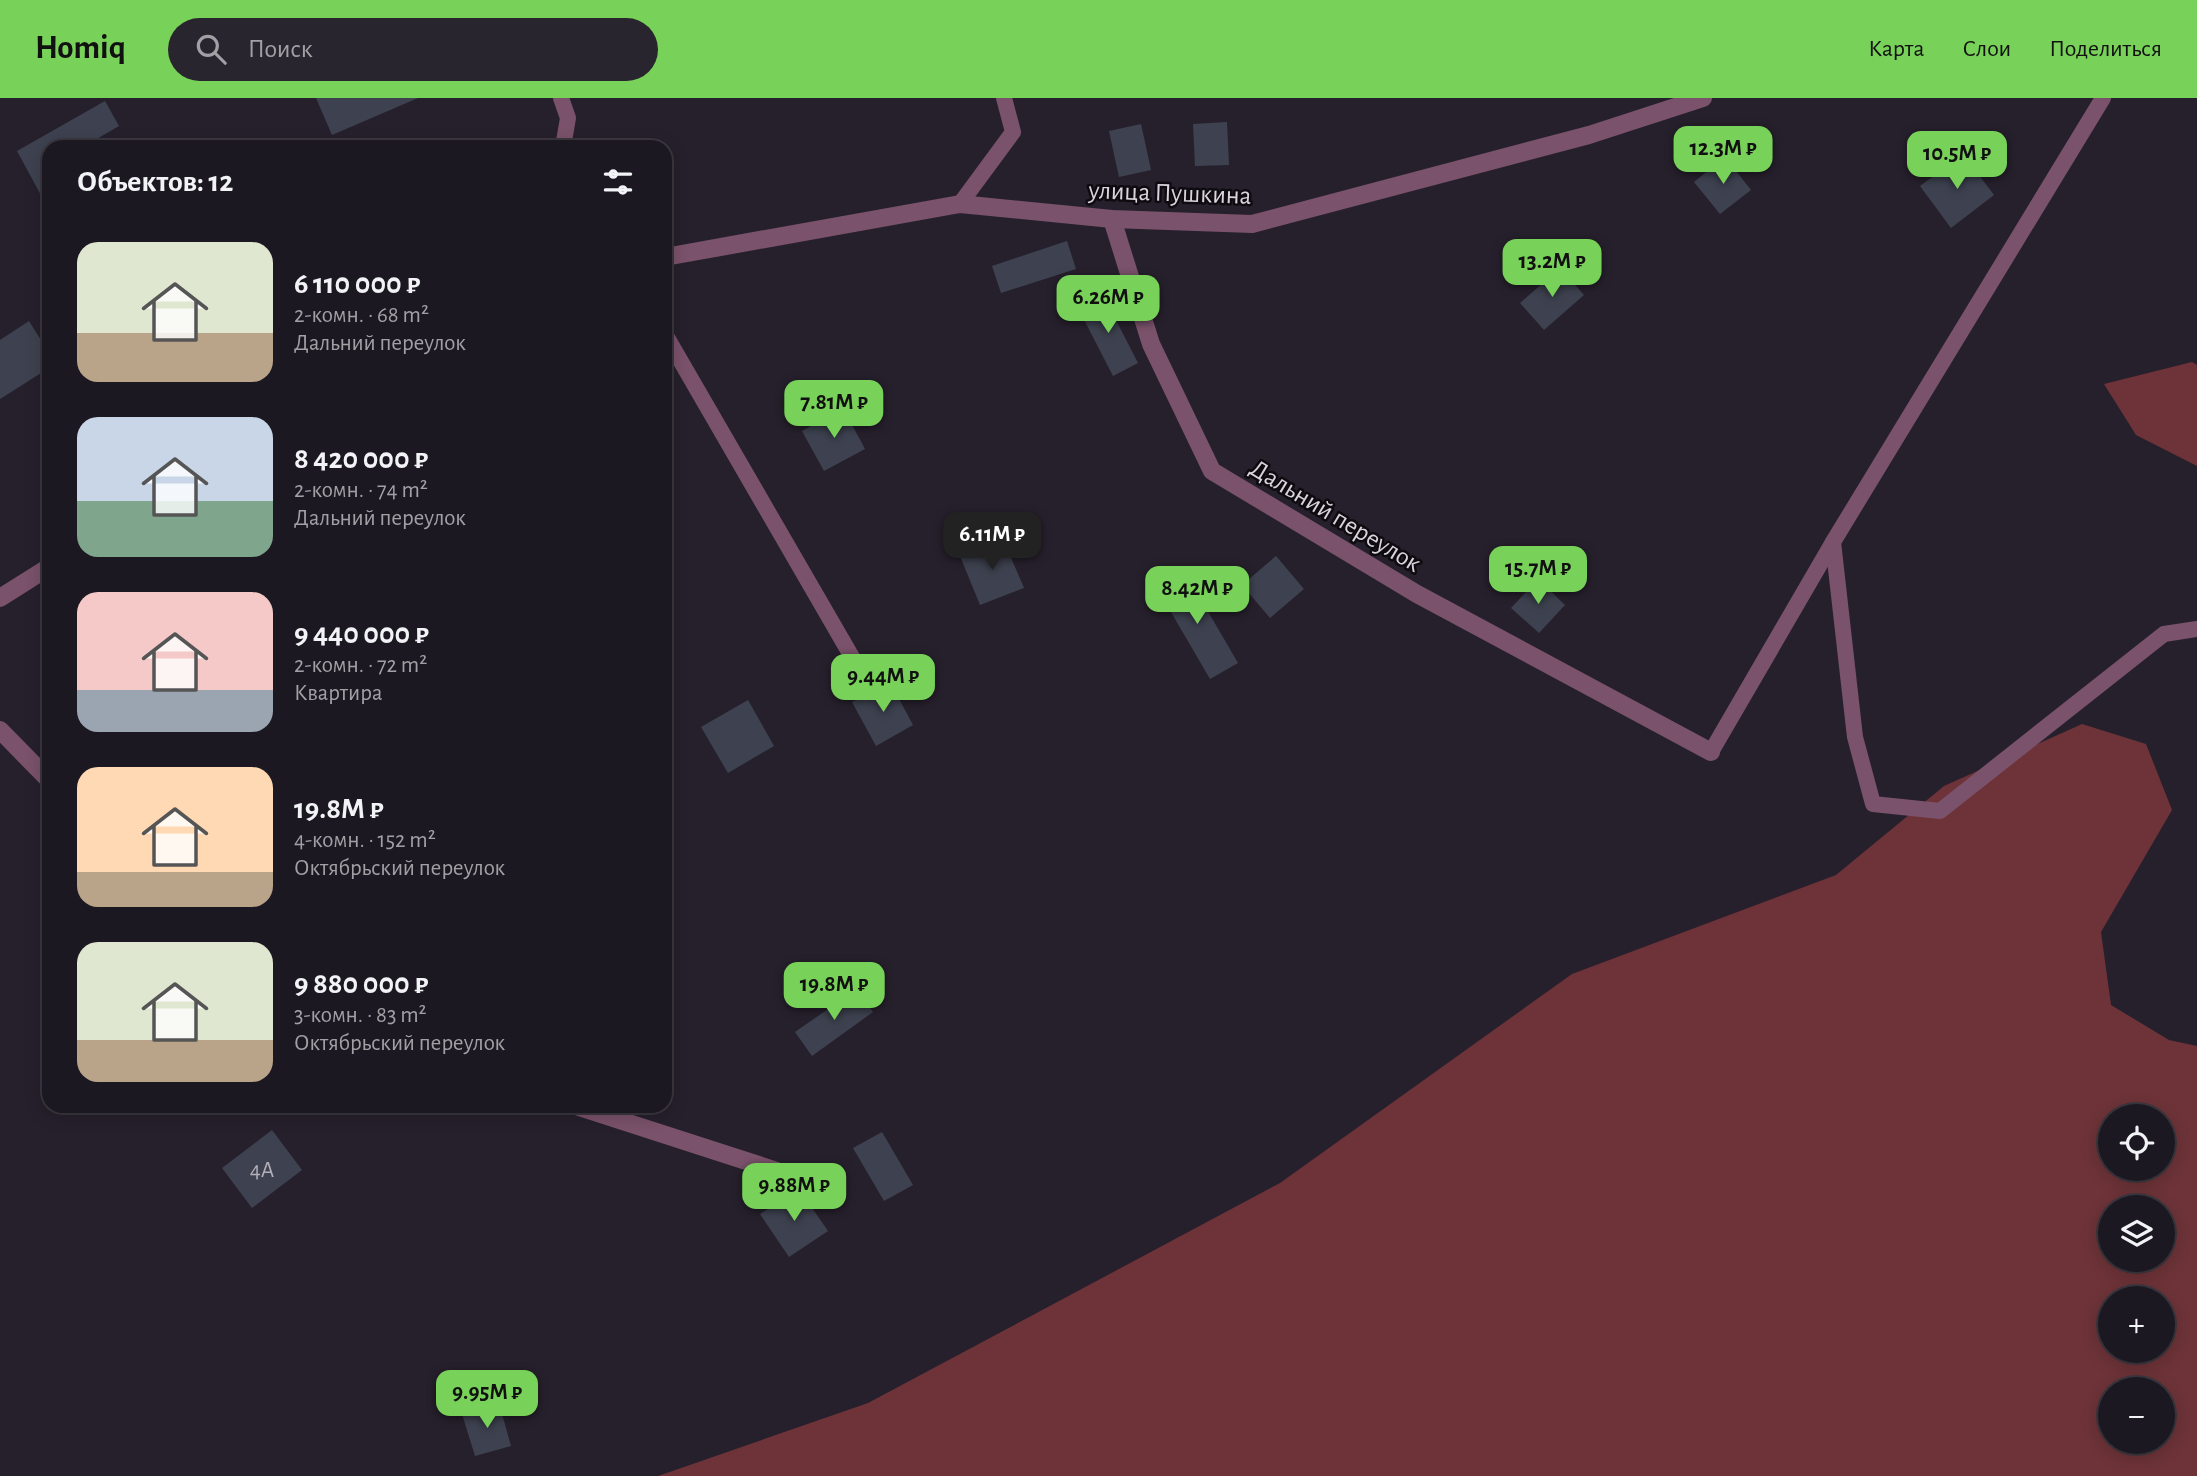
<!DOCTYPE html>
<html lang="ru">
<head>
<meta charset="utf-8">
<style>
  body { margin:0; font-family:"Alegreya Sans",sans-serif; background:#29252e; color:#f1f3f6; height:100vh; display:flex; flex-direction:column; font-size:26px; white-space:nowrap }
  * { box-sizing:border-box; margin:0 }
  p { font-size:23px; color:#a0a0a5 }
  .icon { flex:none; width:38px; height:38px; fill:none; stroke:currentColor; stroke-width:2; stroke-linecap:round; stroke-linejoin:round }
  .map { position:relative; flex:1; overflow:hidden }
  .panel { position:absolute; left:42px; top:42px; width:630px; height:973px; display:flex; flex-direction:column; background:#1c1821; border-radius:21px; box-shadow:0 4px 18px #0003,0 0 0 2px #3a373f }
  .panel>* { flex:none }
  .controls { position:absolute; left:2098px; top:1006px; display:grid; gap:14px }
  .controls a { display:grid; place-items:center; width:77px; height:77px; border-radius:50%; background:#1c1821; box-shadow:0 4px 18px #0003,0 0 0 2px #3a373f; font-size:35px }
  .price { position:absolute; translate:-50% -60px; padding:0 16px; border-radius:14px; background:#78d158; color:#111; font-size:23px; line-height:46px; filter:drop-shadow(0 2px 4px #0008) }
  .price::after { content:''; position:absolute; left:50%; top:42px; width:21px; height:16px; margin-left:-10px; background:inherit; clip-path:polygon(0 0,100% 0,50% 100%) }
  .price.selected { background:#222; color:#fff }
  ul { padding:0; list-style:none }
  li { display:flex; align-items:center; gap:21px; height:175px; padding:0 35px }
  li span { display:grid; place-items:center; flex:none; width:196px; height:140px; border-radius:21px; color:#555 }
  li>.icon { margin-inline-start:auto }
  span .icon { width:84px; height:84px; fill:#fffc; stroke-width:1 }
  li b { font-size:30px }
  h2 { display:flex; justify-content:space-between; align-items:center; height:84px; padding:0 35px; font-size:30px }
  header { display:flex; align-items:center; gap:42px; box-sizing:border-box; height:98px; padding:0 35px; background:#78d158; color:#111 }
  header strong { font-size:33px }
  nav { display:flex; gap:38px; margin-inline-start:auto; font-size:24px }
  .search { width:490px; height:63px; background:#29252e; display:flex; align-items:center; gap:18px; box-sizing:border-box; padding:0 24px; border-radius:38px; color:#a0a0a5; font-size:26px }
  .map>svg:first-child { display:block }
  .forest { fill:#6d3338; fill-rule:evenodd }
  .building { fill:#3e4250 }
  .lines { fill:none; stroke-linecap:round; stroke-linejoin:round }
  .service { stroke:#7a526b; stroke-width:16 }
  .minor { stroke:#7a526b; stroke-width:18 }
  .labels { text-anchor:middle; stroke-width:5; stroke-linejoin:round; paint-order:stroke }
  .number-label { font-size:23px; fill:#b2afb9 }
  .street-label { font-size:26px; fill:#d8d3dc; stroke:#0e0b10 }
</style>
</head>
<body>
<header>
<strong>Homiq</strong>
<div class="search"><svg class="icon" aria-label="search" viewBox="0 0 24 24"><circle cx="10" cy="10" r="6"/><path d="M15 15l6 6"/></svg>Поиск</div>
<nav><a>Карта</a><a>Слои</a><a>Поделиться</a></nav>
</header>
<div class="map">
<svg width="2197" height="1378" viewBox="0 0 2197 1378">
  <rect width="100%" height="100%" fill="#26202c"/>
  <!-- forest -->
  <g class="forest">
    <polygon points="2192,264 2197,267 2197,368 2136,337 2104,286"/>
    <path d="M2082 626 2146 646 2172 712 2101 834 2111 907 2169 942 2197 948V1378H658L868 1305 1280 1085 1572 876 1836 777 1944 688ZM2110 1018H2163V1071H2110ZM2110 1110H2163V1162H2110ZM2110 1200H2163V1253H2110ZM2110 1292H2163V1344H2110Z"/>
  </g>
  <!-- building -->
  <g class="building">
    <polygon points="316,0 418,0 332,37"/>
    <polygon points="105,3 119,28 83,49 49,49 49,112 17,53"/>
    <polygon points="1227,24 1229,67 1195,68 1193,26"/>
    <polygon points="1141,26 1151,72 1119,79 1109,33"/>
    <polygon points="1963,56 1994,97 1951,130 1920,88"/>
    <polygon points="1725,59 1751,92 1720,116 1694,84"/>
    <polygon points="1067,143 1076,171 1001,195 992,168"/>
    <polygon points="1560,170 1584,197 1544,232 1520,205"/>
    <polygon points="1102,195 1138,265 1113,278 1077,208"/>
    <polygon points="29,223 49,255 49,270 0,301 0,242"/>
    <polygon points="843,310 865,351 824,373 802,333"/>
    <polygon points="1003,441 1024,490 980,507 960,458"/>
    <polygon points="1276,458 1304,491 1270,520 1242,487"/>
    <polygon points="1185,474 1238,565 1210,581 1157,490"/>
    <polygon points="1538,481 1565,507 1539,535 1511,510"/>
    <polygon points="890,584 913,627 876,648 852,604"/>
    <polygon points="748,602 774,648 728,675 701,629"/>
    <polygon points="857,891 873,914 812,958 795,934"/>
    <polygon points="272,1032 302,1072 252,1110 222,1070"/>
    <polygon points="882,1034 913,1087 884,1103 853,1050"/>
    <polygon points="799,1091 828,1133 789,1159 760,1116"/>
    <polygon points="499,1305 511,1348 475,1358 462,1316"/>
  </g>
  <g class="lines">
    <!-- service -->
    <g class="service">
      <polyline points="561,0 568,20 563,49"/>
      <polyline points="2103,0 1833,444 1855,639 1873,706 1940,713 2164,536 2197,531"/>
      <polyline points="960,106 1013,34 1004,0"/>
      <polyline points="665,236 856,566"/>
      <polyline points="1711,654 1833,444"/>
    </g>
    <!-- minor -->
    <g class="minor">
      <polyline points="1112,121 1151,246 1212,373 1417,496 1711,654"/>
      <polyline points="665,159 960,106 1112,121 1252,126 1589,37 1703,0"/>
      <polyline points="0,500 49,469"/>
      <polyline points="0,632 49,682"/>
      <polyline points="576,1008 777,1073"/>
    </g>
  </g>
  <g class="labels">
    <!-- number labels -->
    <g class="number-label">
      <text x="262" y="1079">4А</text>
    </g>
    <!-- street labels -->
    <g class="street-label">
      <text transform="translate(1170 94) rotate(2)" y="9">улица Пушкина</text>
      <text transform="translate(1336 417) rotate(31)" y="9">Дальний переулок</text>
    </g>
  </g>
</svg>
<div class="controls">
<a><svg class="icon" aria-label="locate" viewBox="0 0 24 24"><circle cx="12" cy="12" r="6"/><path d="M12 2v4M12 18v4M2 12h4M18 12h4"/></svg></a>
<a><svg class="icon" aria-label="layers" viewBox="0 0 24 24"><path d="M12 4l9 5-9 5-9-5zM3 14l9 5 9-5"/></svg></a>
<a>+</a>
<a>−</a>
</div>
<b class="price" style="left:1723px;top:88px">12.3M ₽</b>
<b class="price" style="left:1957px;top:93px">10.5M ₽</b>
<b class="price" style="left:1552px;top:201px">13.2M ₽</b>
<b class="price" style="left:1108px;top:237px">6.26M ₽</b>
<b class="price" style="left:834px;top:342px">7.81M ₽</b>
<b class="price selected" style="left:992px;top:474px">6.11M ₽</b>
<b class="price" style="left:1538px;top:508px">15.7M ₽</b>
<b class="price" style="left:1197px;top:528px">8.42M ₽</b>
<b class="price" style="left:883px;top:616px">9.44M ₽</b>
<b class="price" style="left:834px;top:924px">19.8M ₽</b>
<b class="price" style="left:794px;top:1125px">9.88M ₽</b>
<b class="price" style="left:487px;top:1332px">9.95M ₽</b>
<section class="panel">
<h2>Объектов: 12<svg class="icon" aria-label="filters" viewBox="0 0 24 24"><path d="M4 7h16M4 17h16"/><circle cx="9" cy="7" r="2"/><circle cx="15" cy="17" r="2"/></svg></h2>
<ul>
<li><span style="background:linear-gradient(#dfe7d0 65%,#b9a48a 0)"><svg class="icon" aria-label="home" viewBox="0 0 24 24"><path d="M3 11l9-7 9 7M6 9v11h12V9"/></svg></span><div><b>6 110 000 ₽</b><p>2-комн. · 68 m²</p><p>Дальний переулок</p></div></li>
<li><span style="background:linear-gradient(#c9d6e8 60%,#7fa58c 0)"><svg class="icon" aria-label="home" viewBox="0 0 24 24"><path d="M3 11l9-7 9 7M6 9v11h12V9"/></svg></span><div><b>8 420 000 ₽</b><p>2-комн. · 74 m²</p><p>Дальний переулок</p></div></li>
<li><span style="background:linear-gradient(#f6c9c9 70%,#9aa5b1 0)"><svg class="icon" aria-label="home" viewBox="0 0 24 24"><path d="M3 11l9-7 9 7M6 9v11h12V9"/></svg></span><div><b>9 440 000 ₽</b><p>2-комн. · 72 m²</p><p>Квартира</p></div></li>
<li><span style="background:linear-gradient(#ffd9b3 75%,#b9a48a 0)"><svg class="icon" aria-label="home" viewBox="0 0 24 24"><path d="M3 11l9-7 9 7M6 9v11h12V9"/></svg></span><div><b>19.8M ₽</b><p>4-комн. · 152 m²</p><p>Октябрьский переулок</p></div></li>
<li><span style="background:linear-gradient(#dfe7d0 70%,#b9a48a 0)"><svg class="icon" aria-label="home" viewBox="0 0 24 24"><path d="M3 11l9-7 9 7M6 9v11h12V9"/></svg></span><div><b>9 880 000 ₽</b><p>3-комн. · 83 m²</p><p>Октябрьский переулок</p></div></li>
</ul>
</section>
</div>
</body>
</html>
